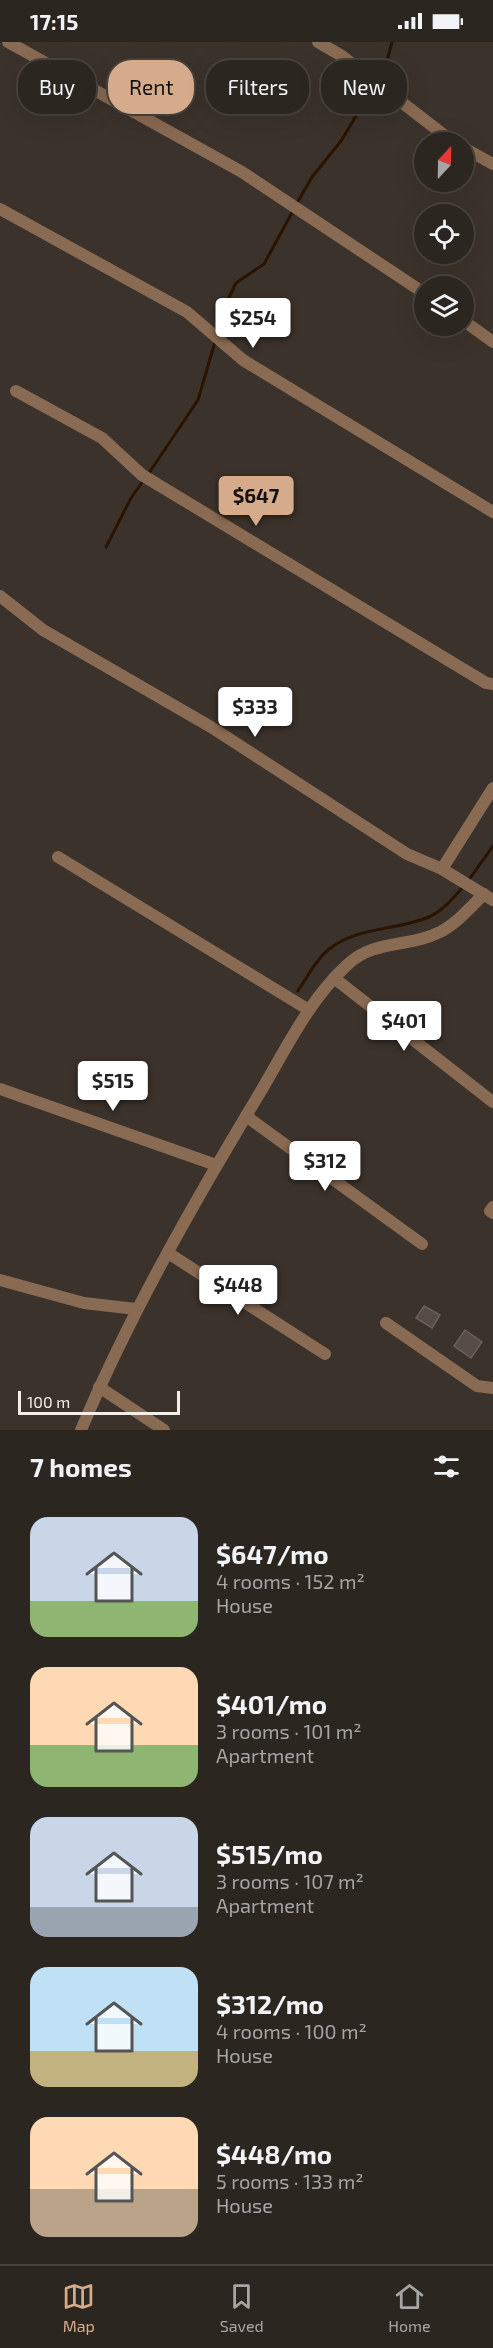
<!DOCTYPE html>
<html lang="en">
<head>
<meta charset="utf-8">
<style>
  body { margin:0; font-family:"Exo 2",sans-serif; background:#38322d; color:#f1f3f6; height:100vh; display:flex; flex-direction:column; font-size:22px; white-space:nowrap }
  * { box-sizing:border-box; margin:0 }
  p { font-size:20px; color:#a6a5a5 }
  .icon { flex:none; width:33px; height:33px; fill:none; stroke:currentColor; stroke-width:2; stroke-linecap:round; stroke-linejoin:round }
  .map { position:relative; height:1388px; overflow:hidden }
  .panel { display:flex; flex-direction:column; background:#2c2620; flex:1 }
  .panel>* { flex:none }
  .banner { position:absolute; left:18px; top:18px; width:458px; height:54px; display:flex; gap:12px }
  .needle { width:39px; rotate:22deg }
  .controls { position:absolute; left:414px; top:90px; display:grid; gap:12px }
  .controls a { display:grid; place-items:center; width:60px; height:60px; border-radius:50%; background:#2c2620; box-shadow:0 6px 24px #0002,0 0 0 2px #48433e; font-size:30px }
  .scale { position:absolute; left:18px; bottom:15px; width:162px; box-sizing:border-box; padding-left:6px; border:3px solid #f4eee9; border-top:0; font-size:16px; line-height:21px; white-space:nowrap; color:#f4eee9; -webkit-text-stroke:4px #3b322b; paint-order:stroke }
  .price { position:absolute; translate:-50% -51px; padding:0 14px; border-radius:6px; background:#fff; color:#222; font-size:20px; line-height:39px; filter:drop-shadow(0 2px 3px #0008) }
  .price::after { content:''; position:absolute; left:50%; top:36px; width:18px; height:14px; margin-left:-9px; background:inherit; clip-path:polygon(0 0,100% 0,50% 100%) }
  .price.active { background:#d6ab8b; color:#111 }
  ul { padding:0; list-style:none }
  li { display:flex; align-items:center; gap:18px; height:150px; padding:0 30px }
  li span { display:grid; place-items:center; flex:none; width:168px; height:120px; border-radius:18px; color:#555 }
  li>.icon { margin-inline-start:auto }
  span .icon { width:72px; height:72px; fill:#fffc; stroke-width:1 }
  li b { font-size:26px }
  h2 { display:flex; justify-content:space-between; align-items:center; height:72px; padding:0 30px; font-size:26px }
  .tag { padding:0 21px; border-radius:24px; background:#2c2620; box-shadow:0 6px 24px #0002,0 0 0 2px #48433e; font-size:21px; line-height:54px }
  .tag.active { background:#d6ab8b; color:#111 }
  .status { display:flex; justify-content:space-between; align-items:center; height:42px; padding:0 30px; background:#2c2620; direction:ltr }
  .status svg { height:16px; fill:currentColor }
  .menu { display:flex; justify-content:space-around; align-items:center; height:84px; border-top:2px solid #48433e; background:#2c2620; font-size:16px; color:#a6a5a5 }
  .menu a { display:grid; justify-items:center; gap:3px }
  .menu .active { color:#d6ab8b }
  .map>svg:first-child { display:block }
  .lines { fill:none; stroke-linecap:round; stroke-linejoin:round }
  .stream { stroke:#291402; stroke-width:3 }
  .building { fill:#564c45; stroke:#6b6058; stroke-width:1.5 }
  .street { stroke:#896a52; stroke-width:12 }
</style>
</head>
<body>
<div class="status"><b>17:15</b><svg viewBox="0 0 49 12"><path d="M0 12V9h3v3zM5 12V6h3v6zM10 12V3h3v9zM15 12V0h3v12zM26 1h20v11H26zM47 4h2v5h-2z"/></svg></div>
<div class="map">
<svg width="493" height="1388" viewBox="0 0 493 1388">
  <rect width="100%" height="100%" fill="#3b322b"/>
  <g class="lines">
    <!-- stream -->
    <g class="stream">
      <polyline points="377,39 385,26 392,0"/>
      <polyline points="297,161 312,135 341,99 374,44"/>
      <polyline points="217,290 222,270 236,241 264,222 294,167"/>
      <polyline points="147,434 198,358 215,300"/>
      <polyline points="106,505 131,456 143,439"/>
      <polyline points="468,839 493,804"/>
      <path d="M298 949C307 935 315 919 328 908 357 884 396 889 429 875 443 869 454 855 464 844"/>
    </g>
  </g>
  <!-- building -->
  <g class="building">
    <polygon points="424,1264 440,1273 432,1286 416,1276"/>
    <polygon points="465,1288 482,1300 471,1316 454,1304"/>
  </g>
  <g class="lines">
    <!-- street -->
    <g class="street">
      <polyline points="8,0 242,130 424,251"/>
      <polyline points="318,0 342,14 453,100"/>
      <polyline points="464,106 493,122"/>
      <polyline points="0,167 187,270 243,318 493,470"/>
      <polyline points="464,279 493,300"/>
      <polyline points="16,349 102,396 142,433 486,641 493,642"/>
      <polyline points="0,554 43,588 211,685 407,812 442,827 493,858"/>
      <polyline points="58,815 309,968"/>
      <polyline points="442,827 493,746"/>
      <polyline points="334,936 493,1060"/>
      <polyline points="0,1047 216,1123"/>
      <polyline points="246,1074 422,1202"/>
      <polyline points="493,1165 490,1169 493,1171"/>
      <polyline points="168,1211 325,1312"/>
      <polyline points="0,1238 84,1261 136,1267"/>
      <polyline points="386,1281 477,1344 493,1346"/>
      <polyline points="99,1345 164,1388"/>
      <path d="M81 1388C130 1272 193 1162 258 1054 285 1009 308 959 347 923 374 897 409 906 440 890 457 881 470 866 484 852"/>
    </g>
  </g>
</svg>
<div class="controls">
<a><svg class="needle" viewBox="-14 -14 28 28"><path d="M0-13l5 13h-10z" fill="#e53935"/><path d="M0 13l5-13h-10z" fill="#a6a5a5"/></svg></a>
<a><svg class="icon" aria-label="locate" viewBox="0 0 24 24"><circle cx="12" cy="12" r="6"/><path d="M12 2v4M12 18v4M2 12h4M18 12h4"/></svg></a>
<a><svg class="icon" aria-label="layers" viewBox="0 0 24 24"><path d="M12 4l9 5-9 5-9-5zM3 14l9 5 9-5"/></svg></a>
</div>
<div class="scale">100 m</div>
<b class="price" style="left:253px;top:307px">$254</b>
<b class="price active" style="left:256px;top:485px">$647</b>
<b class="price" style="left:255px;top:696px">$333</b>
<b class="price" style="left:404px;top:1010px">$401</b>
<b class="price" style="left:113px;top:1070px">$515</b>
<b class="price" style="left:325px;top:1150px">$312</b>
<b class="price" style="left:238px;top:1274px">$448</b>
<div class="banner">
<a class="tag">Buy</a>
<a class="tag active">Rent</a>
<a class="tag">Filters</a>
<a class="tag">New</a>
</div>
</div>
<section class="panel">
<h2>7 homes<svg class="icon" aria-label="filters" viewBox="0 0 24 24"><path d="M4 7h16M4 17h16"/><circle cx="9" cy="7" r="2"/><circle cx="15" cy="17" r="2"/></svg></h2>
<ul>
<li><span style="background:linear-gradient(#c9d6e8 70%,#8fb573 0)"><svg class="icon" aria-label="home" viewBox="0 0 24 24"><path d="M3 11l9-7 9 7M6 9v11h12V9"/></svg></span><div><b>$647/mo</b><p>4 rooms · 152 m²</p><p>House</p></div></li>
<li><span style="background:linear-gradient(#ffd9b3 65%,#8fb573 0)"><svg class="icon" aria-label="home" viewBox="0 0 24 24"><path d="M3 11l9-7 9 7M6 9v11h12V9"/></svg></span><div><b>$401/mo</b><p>3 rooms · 101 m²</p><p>Apartment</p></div></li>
<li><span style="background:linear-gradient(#c9d6e8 75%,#9aa5b1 0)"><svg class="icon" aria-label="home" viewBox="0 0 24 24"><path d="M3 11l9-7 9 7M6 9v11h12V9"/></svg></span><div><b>$515/mo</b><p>3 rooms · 107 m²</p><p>Apartment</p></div></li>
<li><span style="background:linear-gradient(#bfe0f5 70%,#c2b280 0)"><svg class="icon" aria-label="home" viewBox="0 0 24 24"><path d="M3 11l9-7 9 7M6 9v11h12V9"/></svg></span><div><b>$312/mo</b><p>4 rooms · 100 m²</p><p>House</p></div></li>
<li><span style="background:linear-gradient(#ffd9b3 60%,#b9a48a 0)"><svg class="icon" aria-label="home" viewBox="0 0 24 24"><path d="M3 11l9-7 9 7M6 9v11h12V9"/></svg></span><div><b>$448/mo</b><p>5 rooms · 133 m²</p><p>House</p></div></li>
</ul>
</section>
<nav class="menu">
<a class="active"><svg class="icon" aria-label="map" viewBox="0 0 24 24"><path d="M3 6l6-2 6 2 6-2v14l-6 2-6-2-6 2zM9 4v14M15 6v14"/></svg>Map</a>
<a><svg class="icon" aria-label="saved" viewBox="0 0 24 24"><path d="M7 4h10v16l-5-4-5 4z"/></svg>Saved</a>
<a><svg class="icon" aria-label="home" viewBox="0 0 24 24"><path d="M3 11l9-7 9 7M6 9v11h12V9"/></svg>Home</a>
</nav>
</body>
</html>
